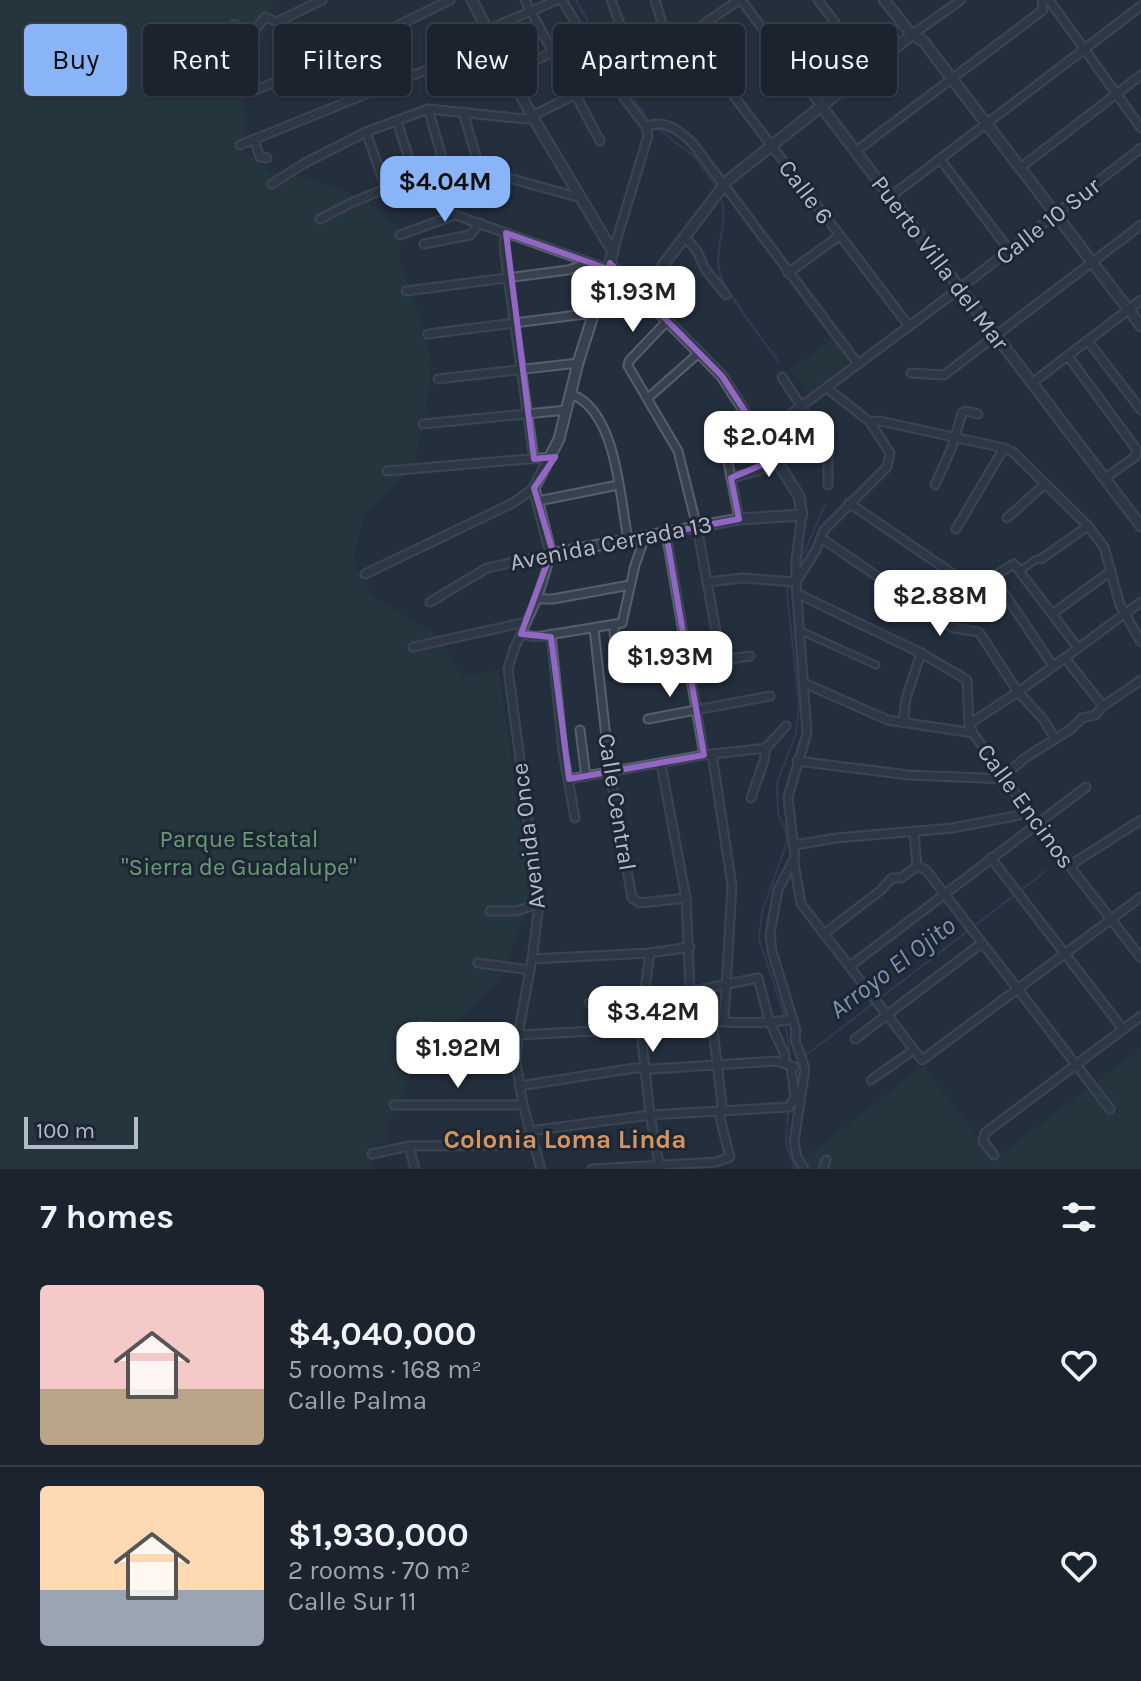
<!DOCTYPE html>
<html lang="en">
<head>
<meta charset="utf-8">
<style>
  body { margin:0; font-family:Karla,sans-serif; background:#242b36; color:#f1f3f6; height:100vh; display:flex; flex-direction:column; font-size:30px; white-space:nowrap }
  * { box-sizing:border-box; margin:0 }
  p { font-size:26px; color:#a0a4aa }
  .icon { flex:none; width:44px; height:44px; fill:none; stroke:currentColor; stroke-width:2; stroke-linecap:round; stroke-linejoin:round }
  .map { position:relative; height:1169px; overflow:hidden }
  .sheet { display:flex; flex-direction:column; background:#1b232e; flex:1 }
  .sheet>* { flex:none }
  .top-card { position:absolute; left:24px; top:24px; width:1094px; height:72px; display:flex; gap:16px }
  .scale { position:absolute; left:24px; bottom:20px; width:114px; box-sizing:border-box; padding-left:8px; border:4px solid #b4bcc9; border-top:0; font-size:22px; line-height:28px; white-space:nowrap; color:#b4bcc9; -webkit-text-stroke:6px #1d2633; paint-order:stroke }
  .price { position:absolute; translate:-50% -68px; padding:0 18px; border-radius:16px; background:#fff; color:#222; font-size:26px; line-height:52px; filter:drop-shadow(0 2px 4px #0008) }
  .price::after { content:''; position:absolute; left:50%; top:48px; width:24px; height:18px; margin-left:-12px; background:inherit; clip-path:polygon(0 0,100% 0,50% 100%) }
  .price.current { background:#8ab4f8; color:#111 }
  ul { padding:0; list-style:none }
  li { display:flex; align-items:center; gap:24px; height:200px; padding:0 40px }
  li+li { border-top:2px solid #39404a }
  li span { display:grid; place-items:center; flex:none; width:224px; height:160px; border-radius:8px; color:#555 }
  li>.icon { margin-inline-start:auto }
  span .icon { width:96px; height:96px; fill:#fffc; stroke-width:1 }
  li b { font-size:34px }
  h2 { display:flex; justify-content:space-between; align-items:center; height:96px; padding:0 40px; font-size:34px }
  .chip { padding:0 28px; border-radius:8px; background:#1b232e; box-shadow:0 2px 6px #0004,0 0 0 2px #39404a; font-size:28px; line-height:72px }
  .chip.current { background:#8ab4f8; color:#111 }
  .map>svg:first-child { display:block }
  .green { fill:#263c3f }
  .lines { fill:none; stroke-linecap:round; stroke-linejoin:round }
  .stream { stroke:#394c67; stroke-width:2 }
  .pedestrian-casing { stroke:#565f6c; stroke-width:9 }
  .minor-casing { stroke:#565f6c; stroke-width:11 }
  .tertiary-casing { stroke:#565f6c; stroke-width:13 }
  .pedestrian { stroke:#38414e; stroke-width:5 }
  .minor { stroke:#38414e; stroke-width:7 }
  .tertiary { stroke:#38414e; stroke-width:9 }
  .marked { fill:none; stroke:#9266c3; stroke-width:6; stroke-linejoin:round }
  .labels { text-anchor:middle; stroke-width:6; stroke-linejoin:round; paint-order:stroke }
  .street-label { font-size:24px; fill:#b4bcc9; stroke:#1d2633 }
  .park-label { font-size:24px; fill:#6b9a76; stroke:#1d2633 }
  .water-label { font-size:26px; font-style:italic; fill:#7c92b1; stroke:#1d2633 }
  .neighbourhood-label { font-size:26px; font-weight:bold; fill:#d59563; stroke:#1d2633 }
</style>
</head>
<body>
<div class="map">
<svg width="1141" height="1169" viewBox="0 0 1141 1169">
  <rect width="100%" height="100%" fill="#242f3e"/>
  <!-- green -->
  <g class="green">
    <polygon points="0,0 274,0 245,102 245,151 270,172 308,178 363,198 398,228 400,262 425,330 431,362 427,412 412,468 364,515 353,562 373,597 439,636 462,677 499,670 531,898 501,977 459,1022 421,1048 397,1109 386,1125 388,1140 376,1144 372,1169 0,1169"/>
    <polygon points="832,339 850,363 808,394 790,370"/>
    <polygon points="1141,1048 1141,1169 804,1169 803,1161 809,1155 923,1066 995,1159"/>
  </g>
  <g class="lines">
    <!-- stream -->
    <g class="stream">
      <polyline points="576,0 623,85 648,119"/>
      <polyline points="658,129 694,156 716,186"/>
      <path d="M721 199C730 222 713 248 720 274 723 289 768 346 779 363"/>
      <polyline points="801,560 825,505"/>
      <polyline points="974,926 1046,871"/>
      <polyline points="879,999 969,930"/>
      <polyline points="784,1014 759,939 762,912 787,842 785,828 778,814 777,783 796,733 799,704 787,592 789,586"/>
      <polyline points="786,1026 791,1063"/>
      <polyline points="793,1065 874,1003"/>
      <polyline points="788,1114 786,1144 795,1169"/>
    </g>
    <!-- pedestrian casing -->
    <g class="pedestrian-casing">
      <g id="pedestrian">
        <polyline points="1020,571 1035,560 1041,559"/>
        <polyline points="801,631 876,665"/>
      </g>
    </g>
    <!-- minor casing -->
    <g class="minor-casing">
      <g id="minor">
        <polyline points="525,0 600,141"/>
        <polyline points="562,0 609,78 646,127"/>
        <polyline points="611,0 638,71 656,92"/>
        <polyline points="655,0 663,26"/>
        <polyline points="741,0 821,106"/>
        <polyline points="818,0 870,69"/>
        <polyline points="1049,0 1141,128"/>
        <polyline points="235,24 239,35 245,38 251,35 265,17 277,22 322,0"/>
        <polyline points="487,30 557,0"/>
        <polyline points="913,34 961,0"/>
        <polyline points="657,56 739,0"/>
        <polyline points="704,57 909,326"/>
        <polyline points="509,73 553,52"/>
        <polyline points="248,93 317,65 450,0"/>
        <polyline points="428,109 444,164"/>
        <polyline points="463,112 480,170"/>
        <polyline points="397,122 415,176"/>
        <path d="M646 127C664 118 682 132 694 145L858 364"/>
        <polyline points="366,132 386,188"/>
        <polyline points="254,140 260,157 267,158"/>
        <polyline points="240,145 493,43"/>
        <polyline points="856,151 1043,10 1042,0"/>
        <polyline points="940,159 1010,251"/>
        <polyline points="1020,168 1141,75"/>
        <polyline points="272,184 303,164 366,132 428,109 526,119 609,78"/>
        <polyline points="890,197 1141,6"/>
        <polyline points="320,219 351,203 444,164 480,170 581,198"/>
        <polyline points="506,233 504,244 508,277 534,459"/>
        <polyline points="400,235 455,215 608,269"/>
        <polyline points="685,237 697,251 705,269 726,295"/>
        <polyline points="424,244 470,235 480,223"/>
        <polyline points="613,252 648,136 646,127"/>
        <polyline points="788,273 839,236"/>
        <polyline points="406,291 568,270 589,263"/>
        <polyline points="668,320 629,361 628,366 678,451 697,527 716,631"/>
        <polyline points="428,334 593,313"/>
        <polyline points="1088,341 1141,410"/>
        <polyline points="1068,356 1137,450 1135,457 1105,478"/>
        <polyline points="911,373 944,375 1141,225"/>
        <polyline points="782,377 828,447 828,485"/>
        <polyline points="438,379 578,363"/>
        <polyline points="1032,383 1141,300"/>
        <polyline points="827,388 870,422 880,421 1004,448 1013,452 1088,526 1104,547 1120,605 1141,642"/>
        <path d="M571 394C617 411 620 498 628 540"/>
        <polyline points="648,398 700,352"/>
        <polyline points="423,424 567,410"/>
        <polyline points="723,436 739,519"/>
        <polyline points="761,436 959,289 1141,148"/>
        <polyline points="387,471 552,457"/>
        <polyline points="731,478 758,471 776,459"/>
        <polyline points="935,485 952,447 962,413 966,411 978,414"/>
        <polyline points="538,501 618,485"/>
        <polyline points="849,503 975,589"/>
        <polyline points="1007,518 1045,484"/>
        <polyline points="956,529 1004,448"/>
        <polyline points="666,533 704,755"/>
        <polyline points="821,538 953,628 979,632 1018,692 1043,719 1054,737"/>
        <polyline points="1041,559 1088,526"/>
        <polyline points="365,574 513,503 534,488"/>
        <polyline points="707,582 743,578 796,582 796,559 802,515"/>
        <polyline points="984,582 1014,564 1078,648"/>
        <polyline points="1004,593 1053,666"/>
        <polyline points="798,594 921,653 967,680 969,724 973,733 1037,824 1141,958"/>
        <polyline points="537,599 553,599 630,585"/>
        <polyline points="430,602 487,568 551,554 537,599 514,649 508,669 539,904 532,959 518,1035 516,1062 523,1105 541,1169"/>
        <polyline points="1052,614 1111,571"/>
        <polyline points="614,625 615,656"/>
        <polyline points="594,629 610,773 632,898 640,903 686,898"/>
        <polyline points="521,634 536,637 622,623 635,565 645,537"/>
        <polyline points="551,634 563,751 575,818"/>
        <polyline points="413,647 526,622"/>
        <polyline points="1065,658 1103,706"/>
        <polyline points="643,672 750,656"/>
        <polyline points="804,683 888,720 973,733"/>
        <polyline points="648,719 770,696"/>
        <polyline points="903,723 906,699 921,653"/>
        <polyline points="969,724 1018,692 1141,602"/>
        <polyline points="580,730 586,777"/>
        <polyline points="712,754 732,886 724,1021"/>
        <polyline points="797,761 909,775 1007,779"/>
        <polyline points="661,764 686,898 690,989"/>
        <polyline points="1004,776 1025,758 1071,729 1082,718 1095,715 1103,706 1141,680"/>
        <polyline points="569,779 704,755 766,748"/>
        <polyline points="751,798 764,761 766,748 786,726"/>
        <polyline points="914,832 917,866 926,870 1110,1109"/>
        <polyline points="795,845 836,838 953,828 1030,813"/>
        <polyline points="991,858 1123,1029"/>
        <polyline points="794,863 801,904 922,1060 1141,897"/>
        <polyline points="1069,866 1141,820"/>
        <polyline points="490,911 516,911 539,904"/>
        <polyline points="824,934 881,890 892,878 901,878 917,866"/>
        <polyline points="650,953 640,1023 650,1115 660,1169"/>
        <polyline points="532,959 650,953 690,947"/>
        <polyline points="478,963 530,970"/>
        <polyline points="850,966 1086,787"/>
        <polyline points="644,993 682,993 758,978 769,1020 785,1055 784,1063"/>
        <polyline points="589,1003 643,1000"/>
        <path d="M421 1026 518 1035 634 1029C685 1013 742 1029 793 1019"/>
        <polyline points="855,1039 982,943"/>
        <polyline points="419,1062 516,1062"/>
        <polyline points="871,1080 912,1051"/>
        <polyline points="519,1086 635,1068 653,1069 776,1061 794,1067"/>
        <polyline points="394,1105 523,1105"/>
        <polyline points="529,1131 650,1115 789,1107 795,1097 791,1067"/>
        <polyline points="409,1146 415,1169"/>
        <polyline points="372,1154 409,1146 533,1145"/>
        <polyline points="994,1155 983,1141 985,1133 1141,1016"/>
        <polyline points="592,1169 716,1162 730,1157 720,1118 722,1104 712,1021"/>
        <polyline points="804,1169 797,1157 794,1142 805,1068 795,1040 796,1030 772,951 770,934 778,890 795,857 788,797 807,733 796,582 816,550 824,530 887,467 890,453 870,422"/>
        <polyline points="823,1169 826,1160"/>
      </g>
    </g>
    <!-- tertiary casing -->
    <g class="tertiary-casing">
      <g id="tertiary">
        <polyline points="472,0 532,116 613,252 578,363 559,439 534,488 551,554 739,519 802,515 799,496 722,376 610,263"/>
        <polyline points="884,0 909,31 924,42 1141,326"/>
        <polyline points="821,106 1141,526"/>
        <polyline points="642,293 727,181 913,34"/>
      </g>
    </g>
    <!-- pedestrian -->
    <use href="#pedestrian" class="pedestrian"/>
    <!-- minor -->
    <use href="#minor" class="minor"/>
    <!-- tertiary -->
    <use href="#tertiary" class="tertiary"/>
  </g>
  <!-- marked area -->
  <path d="M0 0H1141V1169H0ZM506 233 608 269 610 263 722 376 776 459 731 478 739 519 666 533 704 755 569 779 551 637 521 634 552 550 534 488 555 457 534 459Z" fill="#242f3e" fill-opacity=".55" fill-rule="evenodd"/>
  <path class="marked" d="M506 233 608 269 610 263 722 376 776 459 731 478 739 519 666 533 704 755 569 779 551 637 521 634 552 550 534 488 555 457 534 459Z"/>
  <g class="labels">
    <!-- street labels -->
    <g class="street-label">
      <text transform="translate(806 192) rotate(53)" y="8">Calle 6</text>
      <text transform="translate(1048 221) rotate(-38)" y="8">Calle 10 Sur</text>
      <text transform="translate(940 263) rotate(53)" y="8">Puerto Villa del Mar</text>
      <text transform="translate(611 543) rotate(-11)" y="8">Avenida Cerrada 13</text>
      <text transform="translate(617 802) rotate(81)" y="8">Calle Central</text>
      <text transform="translate(1026 806) rotate(54)" y="8">Calle Encinos</text>
      <text transform="translate(528 836) rotate(-97)" y="8">Avenida Once</text>
    </g>
    <!-- park labels -->
    <g class="park-label">
      <text x="239" y="847">Parque Estatal<tspan x="239" dy="28">"Sierra de Guadalupe"</tspan></text>
    </g>
    <!-- water labels -->
    <g class="water-label">
      <text transform="translate(892 967) rotate(-37)" y="9">Arroyo El Ojito</text>
    </g>
    <!-- neighbourhood labels -->
    <g class="neighbourhood-label">
      <text x="565" y="1148">Colonia Loma Linda</text>
    </g>
  </g>
</svg>
<div class="scale">100 m</div>
<b class="price current" style="left:445px;top:224px">$4.04M</b>
<b class="price" style="left:633px;top:334px">$1.93M</b>
<b class="price" style="left:769px;top:479px">$2.04M</b>
<b class="price" style="left:940px;top:638px">$2.88M</b>
<b class="price" style="left:670px;top:699px">$1.93M</b>
<b class="price" style="left:653px;top:1054px">$3.42M</b>
<b class="price" style="left:458px;top:1090px">$1.92M</b>
<div class="top-card">
<a class="chip current">Buy</a>
<a class="chip">Rent</a>
<a class="chip">Filters</a>
<a class="chip">New</a>
<a class="chip">Apartment</a>
<a class="chip">House</a>
</div>
</div>
<section class="sheet">
<h2>7 homes<svg class="icon" aria-label="filters" viewBox="0 0 24 24"><path d="M4 7h16M4 17h16"/><circle cx="9" cy="7" r="2"/><circle cx="15" cy="17" r="2"/></svg></h2>
<ul>
<li><span style="background:linear-gradient(#f6c9c9 65%,#b9a48a 0)"><svg class="icon" aria-label="home" viewBox="0 0 24 24"><path d="M3 11l9-7 9 7M6 9v11h12V9"/></svg></span><div><b>$4,040,000</b><p>5 rooms · 168 m²</p><p>Calle Palma</p></div><svg class="icon" aria-label="heart" viewBox="0 0 24 24"><path d="M12 20l-8-8c-3-5 5-10 8-4 3-6 11-1 8 4z"/></svg></li>
<li><span style="background:linear-gradient(#ffd9b3 65%,#9aa5b1 0)"><svg class="icon" aria-label="home" viewBox="0 0 24 24"><path d="M3 11l9-7 9 7M6 9v11h12V9"/></svg></span><div><b>$1,930,000</b><p>2 rooms · 70 m²</p><p>Calle Sur 11</p></div><svg class="icon" aria-label="heart" viewBox="0 0 24 24"><path d="M12 20l-8-8c-3-5 5-10 8-4 3-6 11-1 8 4z"/></svg></li>
</ul>
</section>
</body>
</html>
